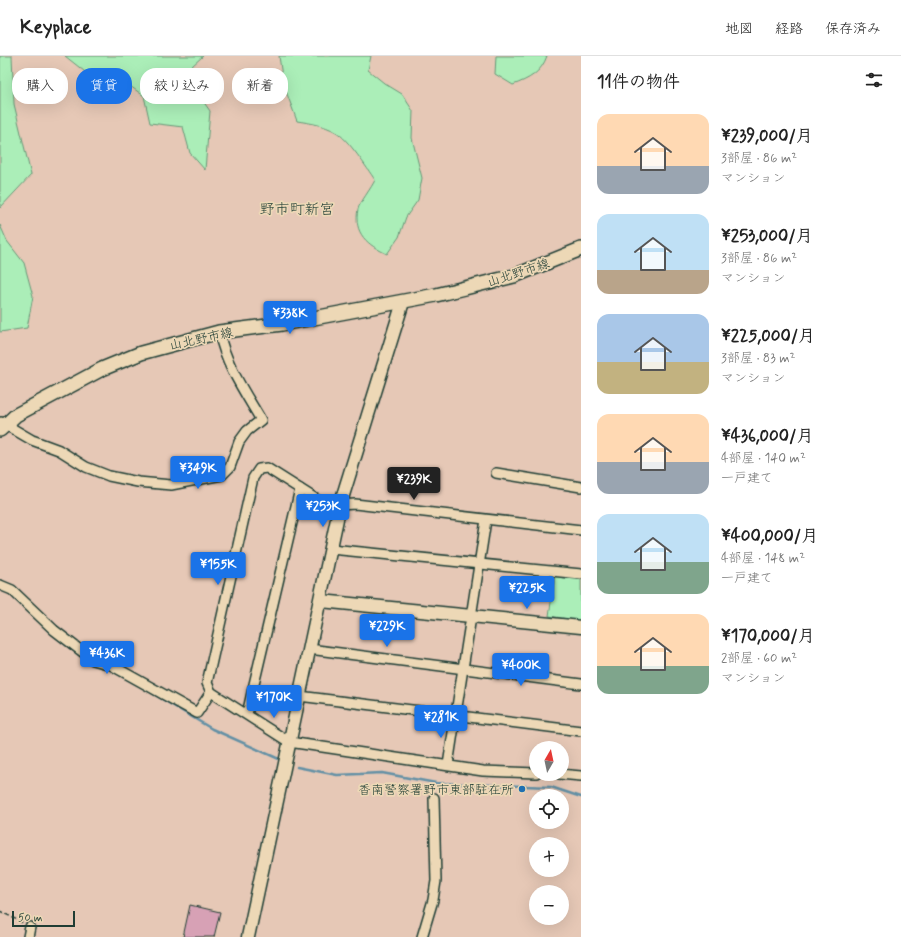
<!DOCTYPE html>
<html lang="ja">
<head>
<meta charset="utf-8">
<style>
  body { margin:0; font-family:Mynerve,"Klee One",sans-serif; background:#f6f6f6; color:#222; height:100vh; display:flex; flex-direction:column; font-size:15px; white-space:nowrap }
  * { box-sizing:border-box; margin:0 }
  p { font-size:13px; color:#767676 }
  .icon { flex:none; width:22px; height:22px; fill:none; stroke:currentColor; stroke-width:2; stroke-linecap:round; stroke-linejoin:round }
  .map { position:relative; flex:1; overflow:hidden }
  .panel { display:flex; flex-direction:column; background:#fff; width:320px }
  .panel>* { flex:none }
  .top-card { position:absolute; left:12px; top:12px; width:380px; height:36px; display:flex; gap:8px }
  .needle { width:26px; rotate:9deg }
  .fabs { position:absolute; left:529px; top:685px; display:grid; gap:8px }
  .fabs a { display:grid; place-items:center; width:40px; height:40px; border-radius:50%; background:#fff; box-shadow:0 4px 16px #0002; font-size:20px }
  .scale { position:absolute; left:12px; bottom:10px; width:63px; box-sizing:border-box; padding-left:4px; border:2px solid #1f3d34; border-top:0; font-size:11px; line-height:14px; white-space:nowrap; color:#1f3d34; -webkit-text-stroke:3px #edd8b6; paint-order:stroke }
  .price { position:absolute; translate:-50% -34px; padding:0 9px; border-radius:4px; background:#1a73e8; color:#fff; font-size:13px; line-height:26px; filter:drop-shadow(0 1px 2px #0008) }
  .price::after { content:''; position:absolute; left:50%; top:24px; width:12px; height:9px; margin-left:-6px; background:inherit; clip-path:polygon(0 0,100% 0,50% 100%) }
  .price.current { background:#222; color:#fff }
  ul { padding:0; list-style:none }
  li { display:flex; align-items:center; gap:12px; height:100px; padding:0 16px }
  li span { display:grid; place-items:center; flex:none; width:112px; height:80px; border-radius:12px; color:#555 }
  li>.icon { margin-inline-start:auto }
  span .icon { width:48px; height:48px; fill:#fffc; stroke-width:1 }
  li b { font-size:17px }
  h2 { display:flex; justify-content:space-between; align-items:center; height:48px; padding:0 16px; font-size:17px }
  .pill { padding:0 14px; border-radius:16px; background:#fff; box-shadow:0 4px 16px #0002; font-size:14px; line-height:36px }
  .pill.current { background:#1a73e8; color:#fff }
  header { display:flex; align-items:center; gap:24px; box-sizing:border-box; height:56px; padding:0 20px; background:#fff; border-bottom:1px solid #e0e0e0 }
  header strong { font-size:19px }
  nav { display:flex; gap:22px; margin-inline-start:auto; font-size:14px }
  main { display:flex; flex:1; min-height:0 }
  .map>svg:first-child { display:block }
  .green { fill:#abeeb8; stroke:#659676 }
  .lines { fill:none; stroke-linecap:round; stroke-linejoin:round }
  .stream { stroke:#6490a5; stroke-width:2.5 }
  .building { fill:#d7a1b5; stroke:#1f3d34 }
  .minor-casing { stroke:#1f3d34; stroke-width:12 }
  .tertiary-casing { stroke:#1f3d34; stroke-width:15 }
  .secondary-casing { stroke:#1f3d34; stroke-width:16 }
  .path { stroke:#1f3d34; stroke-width:1.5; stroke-dasharray:4 3; stroke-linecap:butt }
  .minor { stroke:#edd8b6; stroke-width:9 }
  .tertiary { stroke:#edd8b6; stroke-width:12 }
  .secondary { stroke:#edd8b6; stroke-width:13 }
  .poi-dot { fill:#1f6fb2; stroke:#edd8b6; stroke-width:1.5 }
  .labels { text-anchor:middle; stroke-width:3.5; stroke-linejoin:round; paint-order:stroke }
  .street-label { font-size:13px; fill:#1f3d34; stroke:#edd8b6 }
  .poi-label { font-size:13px; fill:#1f3d34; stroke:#edd8b6; text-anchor:end }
  .quarter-label { font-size:15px; fill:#1f3d34; stroke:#edd8b6 }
</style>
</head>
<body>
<header>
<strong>Keyplace</strong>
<nav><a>地図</a><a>経路</a><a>保存済み</a></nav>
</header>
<main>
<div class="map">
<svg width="581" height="881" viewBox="0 0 581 881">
  <rect width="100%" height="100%" fill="#e6c8b6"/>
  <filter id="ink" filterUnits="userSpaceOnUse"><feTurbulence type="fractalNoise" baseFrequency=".025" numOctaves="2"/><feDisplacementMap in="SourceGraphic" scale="8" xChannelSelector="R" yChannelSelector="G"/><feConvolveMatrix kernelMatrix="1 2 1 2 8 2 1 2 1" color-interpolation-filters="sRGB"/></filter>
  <g filter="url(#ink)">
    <!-- green -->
    <g class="green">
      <polygon points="0,0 12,0 14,48 31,119 0,152"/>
      <polygon points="65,0 203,0 192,10 196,35 210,55 205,114 190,97 183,71 150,67 144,40 123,25 89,19"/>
      <path d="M279 0H371L368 14 384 27 402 38 413 55 412 82 422 122 418 144 406 161 399 181 387 198C368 189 353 178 358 153 359 148 372 131 375 124 367 112 348 83 336 76 324 69 310 67 297 65L283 27Z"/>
      <path d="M496 0H547C541 17 529 23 513 29L495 18Z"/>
      <polygon points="0,169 7,185 24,207 33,240 27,272 0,276"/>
      <polygon points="555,519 581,522 581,565 549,560"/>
    </g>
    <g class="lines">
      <!-- stream -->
      <g class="stream">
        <polyline points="152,637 212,673 279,703"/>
        <polyline points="297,711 337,719 382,717 436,727 551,731 581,741"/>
      </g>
    </g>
    <!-- building -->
    <polygon class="building" points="190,849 220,856 214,881 183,881"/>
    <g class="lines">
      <!-- minor casing -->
      <g class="minor-casing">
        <g id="minor">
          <path d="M1 366 32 384 59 394 86 411 109 420 138 426 171 429 222 419 230 411 239 386 247 375 261 364C244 335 226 309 219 276"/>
          <polyline points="496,417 581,431"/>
          <polyline points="340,449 355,448 581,474"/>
          <polyline points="338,457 267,412 259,413 253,422 207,627 211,636 289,686 483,715 536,717"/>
          <polyline points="331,493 581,518"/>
          <polyline points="0,529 12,534 54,574 93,604 111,609 197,657 211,636"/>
          <polyline points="309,593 581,628"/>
          <polyline points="299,640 581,675"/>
          <polyline points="247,658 300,433"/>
          <polyline points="448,709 486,464"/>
          <polyline points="559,718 581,720"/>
          <polyline points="28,881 30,871"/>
          <polyline points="422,881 433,844 436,825 434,742"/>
        </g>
      </g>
      <!-- tertiary casing -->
      <g class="tertiary-casing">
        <g id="tertiary">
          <polyline points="321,545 581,571"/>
          <polyline points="248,881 340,449 403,246"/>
        </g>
      </g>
      <!-- secondary casing -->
      <g class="secondary-casing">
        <polyline id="secondary" points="0,374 16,359 102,313 141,297 219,276 282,268 436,239 514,220 581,193"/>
      </g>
      <!-- path -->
      <polyline class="path" points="0,855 23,867"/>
      <!-- minor -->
      <use href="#minor" class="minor"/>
      <!-- tertiary -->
      <use href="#tertiary" class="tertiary"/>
      <!-- secondary -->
      <use href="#secondary" class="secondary"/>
    </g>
  </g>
  <!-- markers -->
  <circle class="poi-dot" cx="522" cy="733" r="4"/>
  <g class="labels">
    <!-- street labels -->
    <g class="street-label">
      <text transform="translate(518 216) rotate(-18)" y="5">山北野市線</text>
      <text transform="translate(201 282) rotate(-12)" y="5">山北野市線</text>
    </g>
    <!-- poi labels -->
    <g class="poi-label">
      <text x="514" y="738">香南警察署野市東部駐在所</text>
    </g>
    <!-- quarter labels -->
    <g class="quarter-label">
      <text x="297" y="158">野市町新宮</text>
    </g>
  </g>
</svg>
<div class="fabs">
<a><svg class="needle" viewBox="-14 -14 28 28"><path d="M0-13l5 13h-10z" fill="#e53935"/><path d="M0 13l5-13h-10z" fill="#767676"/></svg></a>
<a><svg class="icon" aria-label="locate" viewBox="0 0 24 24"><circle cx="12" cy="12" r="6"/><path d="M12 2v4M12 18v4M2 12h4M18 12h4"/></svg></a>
<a>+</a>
<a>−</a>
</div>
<div class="scale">50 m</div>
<b class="price" style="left:290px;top:279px">¥338K</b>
<b class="price" style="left:198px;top:434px">¥349K</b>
<b class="price current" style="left:414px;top:445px">¥239K</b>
<b class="price" style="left:323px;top:472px">¥253K</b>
<b class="price" style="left:218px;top:530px">¥155K</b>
<b class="price" style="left:527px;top:554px">¥225K</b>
<b class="price" style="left:387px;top:592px">¥229K</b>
<b class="price" style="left:107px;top:619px">¥436K</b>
<b class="price" style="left:521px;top:631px">¥400K</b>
<b class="price" style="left:274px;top:663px">¥170K</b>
<b class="price" style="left:441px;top:683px">¥281K</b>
<div class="top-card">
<a class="pill">購入</a>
<a class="pill current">賃貸</a>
<a class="pill">絞り込み</a>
<a class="pill">新着</a>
</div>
</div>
<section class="panel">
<h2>11件の物件<svg class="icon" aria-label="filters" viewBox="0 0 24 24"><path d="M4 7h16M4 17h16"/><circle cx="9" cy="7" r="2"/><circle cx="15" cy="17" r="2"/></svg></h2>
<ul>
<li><span style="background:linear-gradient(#ffd9b3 65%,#9aa5b1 0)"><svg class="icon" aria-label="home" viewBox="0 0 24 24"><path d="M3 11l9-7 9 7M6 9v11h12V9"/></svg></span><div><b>¥239,000/月</b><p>3部屋 · 86 m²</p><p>マンション</p></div></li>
<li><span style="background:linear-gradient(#bfe0f5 70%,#b9a48a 0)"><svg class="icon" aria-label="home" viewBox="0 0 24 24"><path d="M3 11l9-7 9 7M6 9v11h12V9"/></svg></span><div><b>¥253,000/月</b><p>3部屋 · 86 m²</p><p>マンション</p></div></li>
<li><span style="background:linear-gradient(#a9c7e8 60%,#c2b280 0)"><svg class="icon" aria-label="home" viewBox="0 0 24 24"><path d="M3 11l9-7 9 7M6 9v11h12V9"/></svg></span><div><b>¥225,000/月</b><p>3部屋 · 83 m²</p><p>マンション</p></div></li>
<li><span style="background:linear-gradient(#ffd9b3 60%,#9aa5b1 0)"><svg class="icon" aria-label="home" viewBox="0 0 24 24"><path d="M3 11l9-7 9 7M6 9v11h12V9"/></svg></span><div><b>¥436,000/月</b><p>4部屋 · 140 m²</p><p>一戸建て</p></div></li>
<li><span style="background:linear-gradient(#bfe0f5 60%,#7fa58c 0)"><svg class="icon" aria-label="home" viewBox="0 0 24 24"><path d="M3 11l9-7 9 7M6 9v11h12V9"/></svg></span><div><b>¥400,000/月</b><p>4部屋 · 148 m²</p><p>一戸建て</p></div></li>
<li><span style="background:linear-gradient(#ffd9b3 65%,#7fa58c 0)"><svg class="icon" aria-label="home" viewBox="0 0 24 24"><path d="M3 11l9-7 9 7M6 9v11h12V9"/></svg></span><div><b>¥170,000/月</b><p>2部屋 · 60 m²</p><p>マンション</p></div></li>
</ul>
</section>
</main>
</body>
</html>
